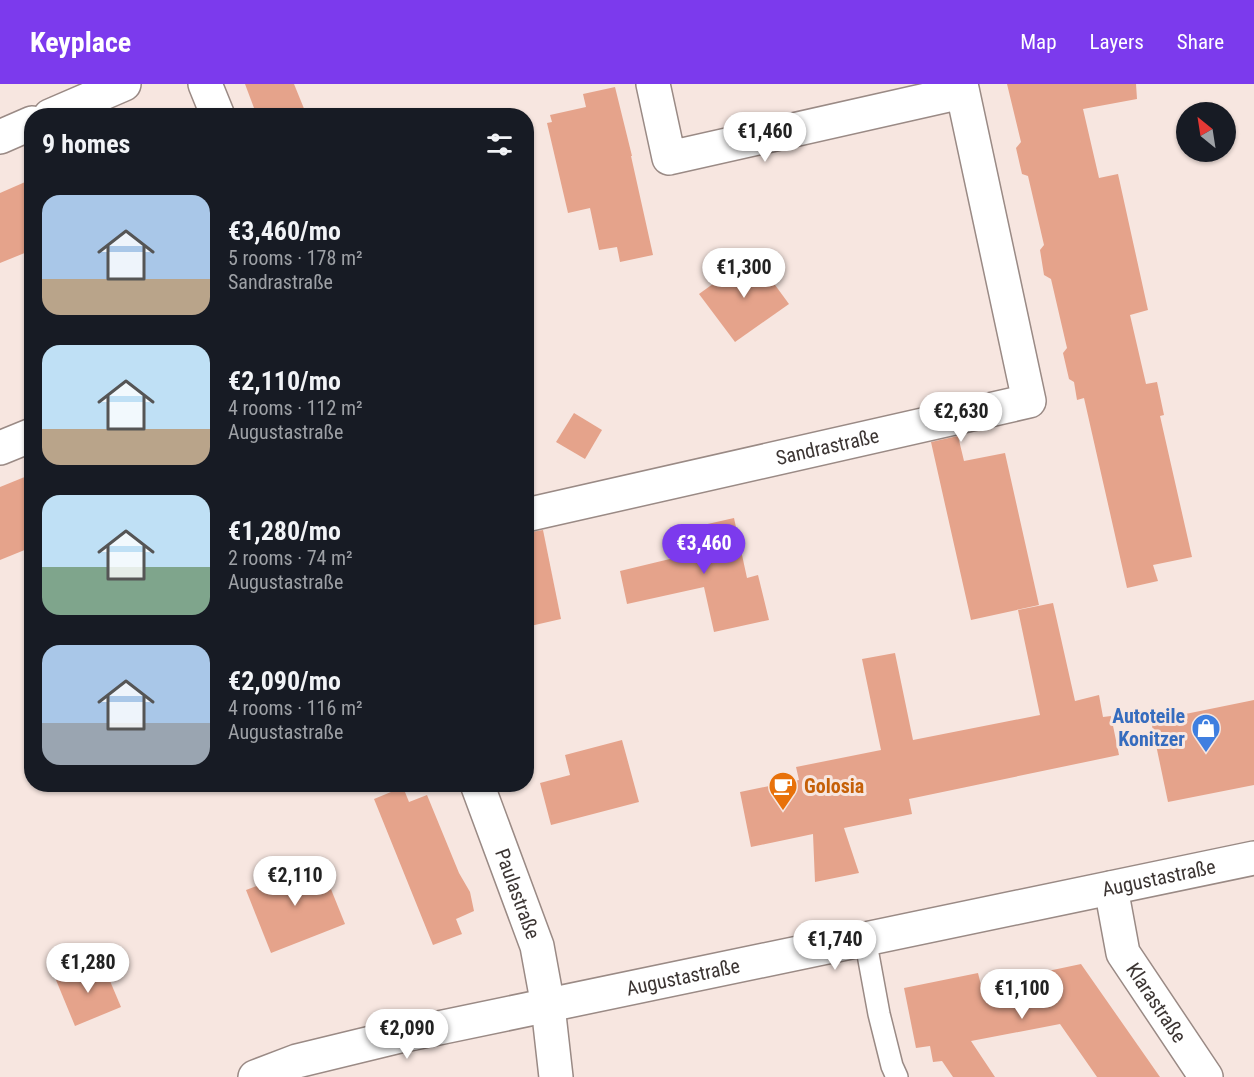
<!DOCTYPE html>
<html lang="en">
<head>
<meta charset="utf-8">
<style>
  body { margin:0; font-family:"Roboto Condensed",sans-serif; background:#20242c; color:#f1f3f6; height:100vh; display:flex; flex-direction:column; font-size:22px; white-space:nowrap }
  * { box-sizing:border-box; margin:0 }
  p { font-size:20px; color:#9ea1a6 }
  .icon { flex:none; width:33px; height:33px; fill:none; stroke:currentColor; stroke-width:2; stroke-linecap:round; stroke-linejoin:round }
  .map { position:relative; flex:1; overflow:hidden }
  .side { position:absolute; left:24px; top:24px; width:510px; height:684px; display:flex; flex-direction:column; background:#171b24; border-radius:24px; box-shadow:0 2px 4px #0004 }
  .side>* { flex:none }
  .needle { width:39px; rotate:330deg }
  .controls { position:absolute; left:1176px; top:18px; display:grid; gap:12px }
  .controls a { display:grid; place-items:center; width:60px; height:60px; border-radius:50%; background:#171b24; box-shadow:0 2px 4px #0004; font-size:30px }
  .price { position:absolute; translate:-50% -51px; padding:0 14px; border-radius:21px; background:#fff; color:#222; font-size:20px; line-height:39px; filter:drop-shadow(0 2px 3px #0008) }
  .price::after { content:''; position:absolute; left:50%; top:36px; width:18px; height:14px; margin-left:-9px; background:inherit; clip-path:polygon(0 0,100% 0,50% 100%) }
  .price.active { background:#7c3aed; color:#fff }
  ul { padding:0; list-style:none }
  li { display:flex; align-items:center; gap:18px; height:150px; padding:0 18px }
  li span { display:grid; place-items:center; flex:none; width:168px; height:120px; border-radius:18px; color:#555 }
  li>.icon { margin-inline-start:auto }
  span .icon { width:72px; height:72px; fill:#fffc; stroke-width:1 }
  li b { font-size:26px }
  h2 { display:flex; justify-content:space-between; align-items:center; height:72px; padding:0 18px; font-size:26px }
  header { display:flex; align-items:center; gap:36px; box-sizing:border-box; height:84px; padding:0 30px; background:#7c3aed; color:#fff }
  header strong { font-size:28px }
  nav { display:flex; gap:33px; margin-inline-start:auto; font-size:21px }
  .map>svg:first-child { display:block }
  .building { fill:#e5a38b }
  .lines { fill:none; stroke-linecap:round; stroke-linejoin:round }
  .service-casing { stroke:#9a8a85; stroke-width:24 }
  .minor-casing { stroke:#9a8a85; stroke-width:36 }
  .secondary-casing { stroke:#9a8a85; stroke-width:36 }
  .service { stroke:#fff; stroke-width:21 }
  .minor { stroke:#fff; stroke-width:33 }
  .secondary { stroke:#fff; stroke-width:33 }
  .labels { text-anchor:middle; stroke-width:6; stroke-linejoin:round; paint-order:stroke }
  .street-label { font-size:20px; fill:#3c3533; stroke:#f7e6e0 }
  .shop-label { font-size:20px; font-weight:bold; fill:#366cbe; stroke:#f7e6e0; text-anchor:end }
  .food-label { font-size:20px; font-weight:bold; fill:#c56008; stroke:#f7e6e0; text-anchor:start }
</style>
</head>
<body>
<header>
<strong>Keyplace</strong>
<nav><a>Map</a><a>Layers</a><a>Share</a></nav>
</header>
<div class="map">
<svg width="1254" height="993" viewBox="0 0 1254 993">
  <rect width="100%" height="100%" fill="#f7e6e0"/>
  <!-- building -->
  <g class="building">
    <polygon points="245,0 294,0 307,32 257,32"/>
    <polygon points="1007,0 1136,0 1137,15 1083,25 1099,94 1118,90 1148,226 1130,231 1146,300 1157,298 1164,331 1160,332 1192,473 1153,481 1158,497 1127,504 1084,314 1077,316 1074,298 1069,295 1063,269 1067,264 1051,195 1044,191 1040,166 1044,161 1028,92 1022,90 1016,64 1021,58"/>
    <polygon points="615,3 632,72 631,72 653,171 620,178 617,163 599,166 590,124 568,129 547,39 552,38 550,31 586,23 583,10"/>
    <polygon points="32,95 32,166 0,179 0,109"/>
    <polygon points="753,171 789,220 735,258 699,210"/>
    <polygon points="948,310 949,316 923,322 922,317"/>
    <polygon points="574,329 602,346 585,375 556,358"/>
    <polygon points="958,352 964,377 1005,369 1039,521 971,536 931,358"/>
    <polygon points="32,390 32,463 0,476 0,403"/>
    <polygon points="734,434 747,494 758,491 769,536 714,548 704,503 627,520 620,487 674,474 668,449"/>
    <polygon points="543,446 561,535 526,543 526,449"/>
    <polygon points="1053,519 1075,617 1099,611 1103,633 1111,632 1119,671 909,715 912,730 844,744 859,789 815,798 813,750 751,763 740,708 799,696 796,683 881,666 862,575 895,569 913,656 1040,631 1018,526"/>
    <polygon points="1254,616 1254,701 1168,718 1151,637"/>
    <polygon points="622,656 639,718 551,741 540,699 570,691 565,671"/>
    <polygon points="403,703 409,718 427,711 459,789 470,808 474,827 456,835 462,850 433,861 374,715"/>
    <polygon points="320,778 345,840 271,869 246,806"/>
    <polygon points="102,878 121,923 75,942 56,896"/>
    <polygon points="1081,880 1160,993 1097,993 1060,940 971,957 995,993 953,993 942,977 933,978 930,962 916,964 904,904 978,889 981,901"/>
  </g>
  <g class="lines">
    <!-- service casing -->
    <g class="service-casing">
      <polyline id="service" points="865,854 879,930 892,982 897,993"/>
    </g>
    <!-- minor casing -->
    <g class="minor-casing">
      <g id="minor">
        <polyline points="205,0 218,32"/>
        <polyline points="653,0 669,74 962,8"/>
        <polyline points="50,32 124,0"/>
        <polyline points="0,53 32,39"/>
        <polyline points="0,364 32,351"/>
        <path id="s1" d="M526 431 1029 317 961 0"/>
        <path id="s2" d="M477 700 537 862 548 922 556 993"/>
        <path id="s3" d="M1111 804 1123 869 1206 993"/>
      </g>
    </g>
    <!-- secondary casing -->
    <g class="secondary-casing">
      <g id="secondary">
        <path id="s4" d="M255 993 297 977 400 952 1254 774"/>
      </g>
    </g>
    <!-- service -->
    <use href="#service" class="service"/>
    <!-- minor -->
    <use href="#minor" class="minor"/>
    <!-- secondary -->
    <use href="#secondary" class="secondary"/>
  </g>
  <!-- icons -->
  <defs>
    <g id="shop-pin" transform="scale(1.5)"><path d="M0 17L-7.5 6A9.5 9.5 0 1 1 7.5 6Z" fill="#3f7fe0" stroke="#f7e6e0"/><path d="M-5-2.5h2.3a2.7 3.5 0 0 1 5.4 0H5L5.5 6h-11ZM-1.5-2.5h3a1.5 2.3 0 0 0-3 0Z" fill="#fff"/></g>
    <g id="cafe-pin" transform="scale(1.5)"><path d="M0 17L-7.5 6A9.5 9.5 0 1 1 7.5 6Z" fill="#e8710a" stroke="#f7e6e0"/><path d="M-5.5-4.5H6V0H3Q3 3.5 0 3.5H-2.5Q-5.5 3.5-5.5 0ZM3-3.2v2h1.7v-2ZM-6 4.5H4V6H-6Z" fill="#fff"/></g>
  </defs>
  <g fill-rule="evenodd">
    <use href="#shop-pin" x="1206" y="644"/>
    <use href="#cafe-pin" x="783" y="702"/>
  </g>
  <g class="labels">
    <!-- street labels -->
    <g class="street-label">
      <text dy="7" stroke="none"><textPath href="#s1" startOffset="309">Sandrastraße</textPath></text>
      <text dy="7" stroke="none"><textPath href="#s4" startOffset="926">Augustastraße</textPath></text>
      <text dy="7" stroke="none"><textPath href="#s2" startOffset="117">Paulastraße</textPath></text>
      <text dy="7" stroke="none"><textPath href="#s4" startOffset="440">Augustastraße</textPath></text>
      <text dy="7" stroke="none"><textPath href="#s3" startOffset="126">Klarastraße</textPath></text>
    </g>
    <!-- shop labels -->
    <g class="shop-label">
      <text x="1185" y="639">Autoteile<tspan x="1185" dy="23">Konitzer</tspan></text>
    </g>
    <!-- food labels -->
    <g class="food-label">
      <text x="804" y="709">Golosia</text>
    </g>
  </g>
</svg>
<div class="controls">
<a><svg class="needle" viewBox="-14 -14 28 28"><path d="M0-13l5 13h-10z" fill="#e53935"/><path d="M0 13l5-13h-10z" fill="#9ea1a6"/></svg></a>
</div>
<b class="price" style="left:765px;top:79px">€1,460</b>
<b class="price" style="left:744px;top:215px">€1,300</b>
<b class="price" style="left:961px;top:359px">€2,630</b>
<b class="price active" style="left:704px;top:491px">€3,460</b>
<b class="price" style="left:295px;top:823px">€2,110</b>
<b class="price" style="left:835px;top:887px">€1,740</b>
<b class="price" style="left:88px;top:910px">€1,280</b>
<b class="price" style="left:1022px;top:936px">€1,100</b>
<b class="price" style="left:407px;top:976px">€2,090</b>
<section class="side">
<h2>9 homes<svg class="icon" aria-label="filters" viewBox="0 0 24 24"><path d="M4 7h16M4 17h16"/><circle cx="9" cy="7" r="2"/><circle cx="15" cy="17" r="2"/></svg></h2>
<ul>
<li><span style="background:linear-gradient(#a9c7e8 70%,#b9a48a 0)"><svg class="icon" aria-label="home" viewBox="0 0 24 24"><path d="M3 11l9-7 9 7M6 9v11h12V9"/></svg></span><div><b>€3,460/mo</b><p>5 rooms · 178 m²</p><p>Sandrastraße</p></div></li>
<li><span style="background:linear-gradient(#bfe0f5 70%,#b9a48a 0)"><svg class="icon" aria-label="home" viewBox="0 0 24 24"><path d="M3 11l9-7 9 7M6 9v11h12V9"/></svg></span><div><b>€2,110/mo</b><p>4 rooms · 112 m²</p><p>Augustastraße</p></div></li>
<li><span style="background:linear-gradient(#bfe0f5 60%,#7fa58c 0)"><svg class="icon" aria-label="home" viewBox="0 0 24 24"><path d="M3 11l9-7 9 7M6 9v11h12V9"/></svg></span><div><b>€1,280/mo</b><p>2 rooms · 74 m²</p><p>Augustastraße</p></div></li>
<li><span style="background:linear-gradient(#a9c7e8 65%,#9aa5b1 0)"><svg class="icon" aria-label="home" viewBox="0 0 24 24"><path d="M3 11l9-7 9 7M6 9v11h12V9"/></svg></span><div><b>€2,090/mo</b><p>4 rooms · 116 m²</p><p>Augustastraße</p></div></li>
</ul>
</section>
</div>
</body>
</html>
